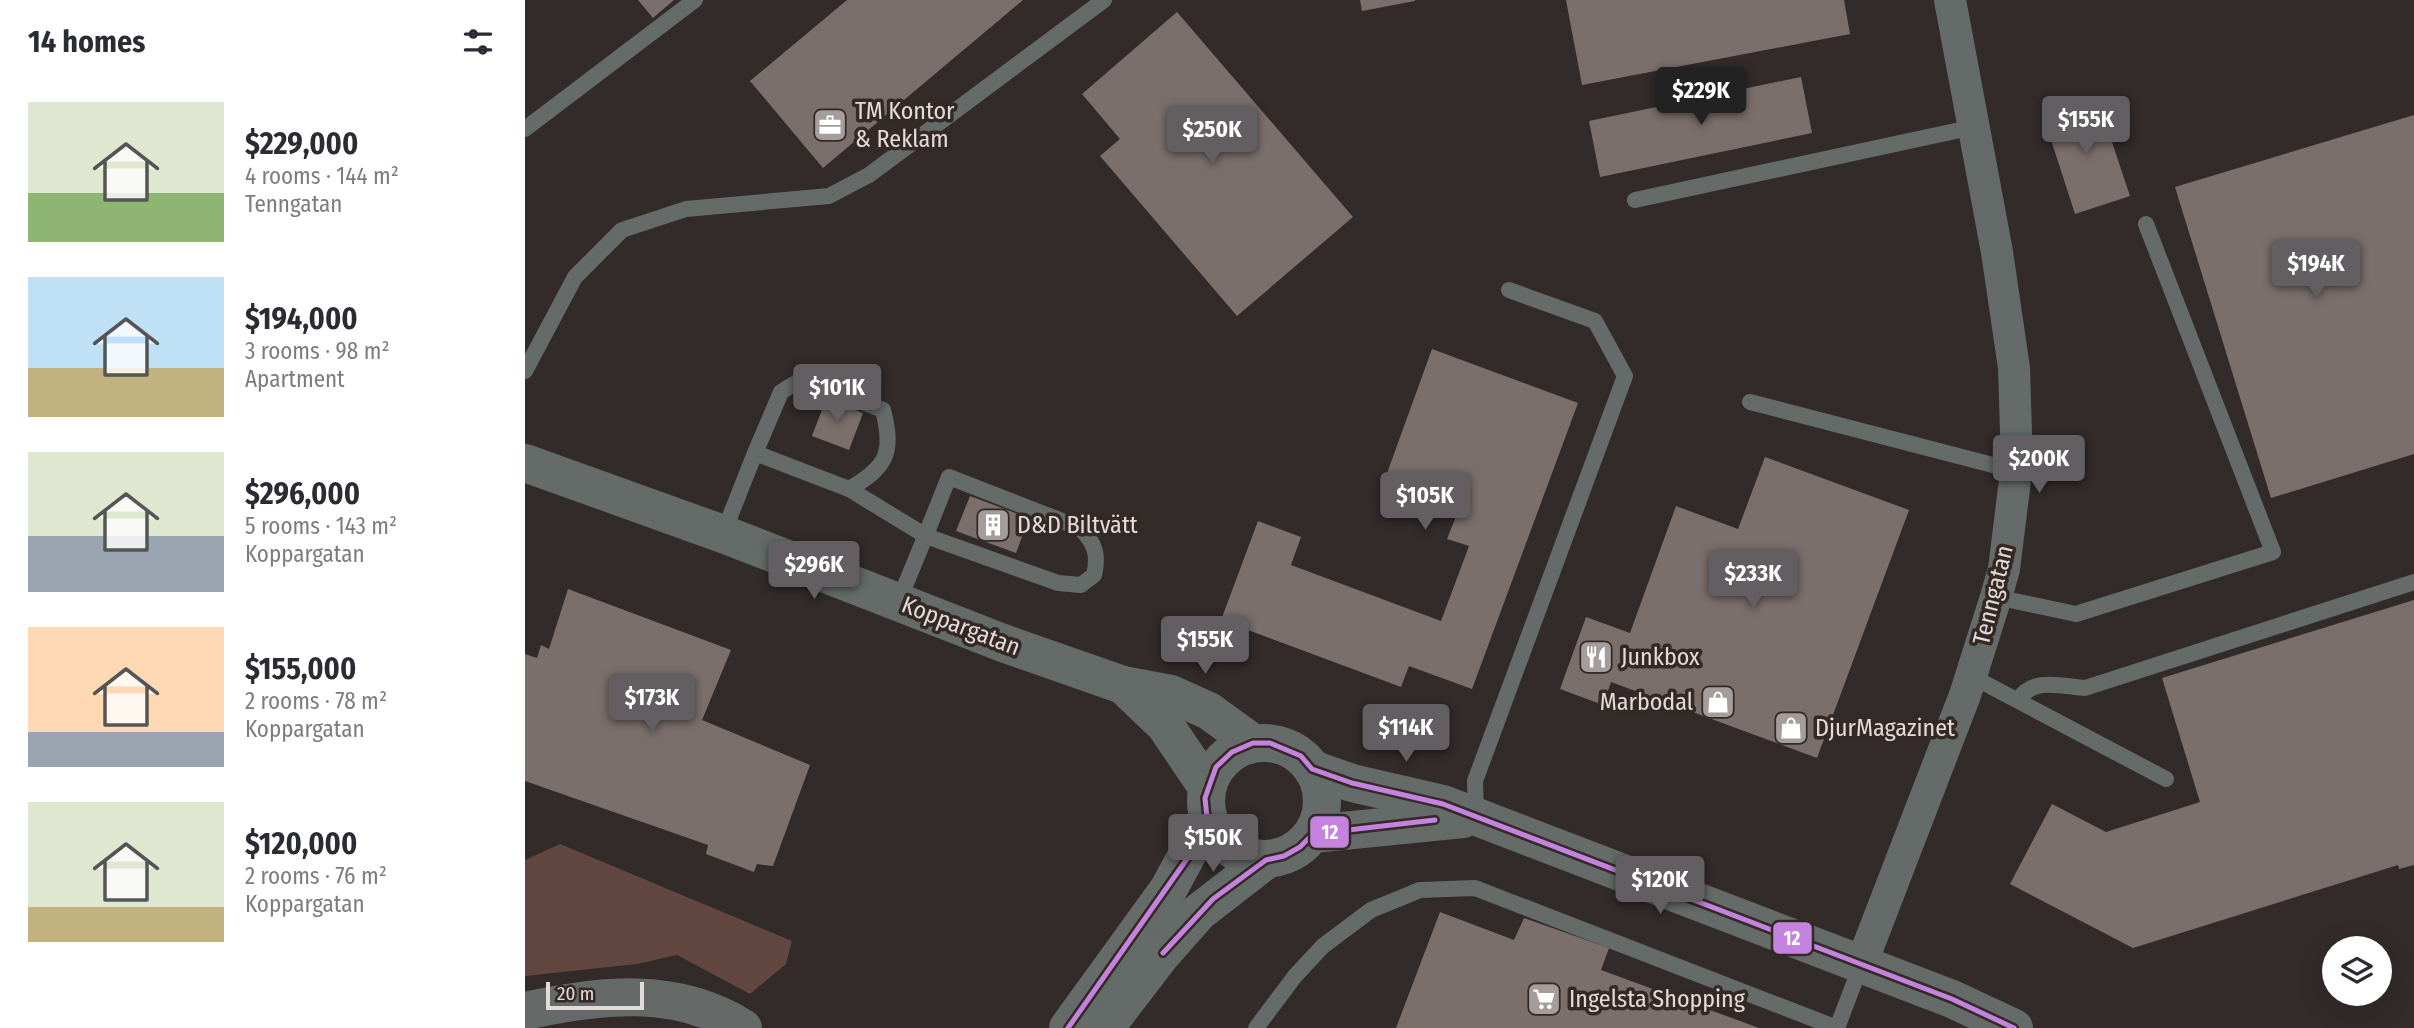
<!DOCTYPE html>
<html lang="en">
<head>
<meta charset="utf-8">
<style>
  body { margin:0; font-family:"Fira Sans Condensed",sans-serif; background:#f7f7f7; color:#2b2b33; height:100vh; display:flex; flex-direction:column; font-size:26px; white-space:nowrap }
  * { box-sizing:border-box; margin:0 }
  p { font-size:23px; color:#7c7c81 }
  .icon { flex:none; width:38px; height:38px; fill:none; stroke:currentColor; stroke-width:2; stroke-linecap:round; stroke-linejoin:round }
  .map { position:relative; flex:1; overflow:hidden }
  .drawer { display:flex; flex-direction:column; background:#fff; width:525px }
  .drawer>* { flex:none }
  .buttons { position:absolute; left:1797px; top:936px; display:grid; gap:14px }
  .buttons a { display:grid; place-items:center; width:70px; height:70px; border-radius:50%; background:#fff; box-shadow:0 7px 28px #0002; font-size:35px }
  .scale { position:absolute; left:21px; bottom:18px; width:98px; box-sizing:border-box; padding-left:7px; border:4px solid #e3dbd8; border-top:0; font-size:19px; line-height:24px; white-space:nowrap; color:#e3dbd8; -webkit-text-stroke:5px #352926; paint-order:stroke }
  .price { position:absolute; translate:-50% -60px; padding:0 16px; border-radius:7px; background:#625e62; color:#fff; font-size:23px; line-height:46px; filter:drop-shadow(0 2px 4px #0008) }
  .price::after { content:''; position:absolute; left:50%; top:42px; width:21px; height:16px; margin-left:-10px; background:inherit; clip-path:polygon(0 0,100% 0,50% 100%) }
  .price.on { background:#222; color:#fff }
  ul { padding:0; list-style:none }
  li { display:flex; align-items:center; gap:21px; height:175px; padding:0 28px }
  li span { display:grid; place-items:center; flex:none; width:196px; height:140px; border-radius:0px; color:#555 }
  li>.icon { margin-inline-start:auto }
  span .icon { width:84px; height:84px; fill:#fffc; stroke-width:1 }
  li b { font-size:30px }
  h2 { display:flex; justify-content:space-between; align-items:center; height:84px; padding:0 28px; font-size:30px }
  main { display:flex; flex:1; min-height:0 }
  .map>svg:first-child { display:block }
  .green { fill:#61473f }
  .building { fill:#7b6f6b }
  .lines { fill:none; stroke-linecap:round; stroke-linejoin:round }
  .service { stroke:#646b68; stroke-width:16 }
  .minor { stroke:#646b68; stroke-width:32 }
  .tertiary { stroke:#646b68; stroke-width:38 }
  .trunk { stroke:#656967; stroke-width:38 }
  .bus-1-casing { stroke:#352926; stroke-width:10 }
  .bus-1 { stroke:#c483df; stroke-width:5 }
  .labels { text-anchor:middle; stroke-width:7; stroke-linejoin:round; paint-order:stroke }
  .poi-label { font-size:24px; fill:#e3dbd8; stroke:#352926; text-anchor:start }
  .street-label { font-size:24px; fill:#e3dbd8; stroke:#352926 }
  .line-badge { stroke:#352926; stroke-width:2.5 }
  .badge-label { font-size:19px; text-anchor:middle; font-weight:bold; fill:#fff }
</style>
</head>
<body>
<main>
<section class="drawer">
<h2>14 homes<svg class="icon" aria-label="filters" viewBox="0 0 24 24"><path d="M4 7h16M4 17h16"/><circle cx="9" cy="7" r="2"/><circle cx="15" cy="17" r="2"/></svg></h2>
<ul>
<li><span style="background:linear-gradient(#dfe7d0 65%,#8fb573 0)"><svg class="icon" aria-label="home" viewBox="0 0 24 24"><path d="M3 11l9-7 9 7M6 9v11h12V9"/></svg></span><div><b>$229,000</b><p>4 rooms · 144 m²</p><p>Tenngatan</p></div></li>
<li><span style="background:linear-gradient(#bfe0f5 65%,#c2b280 0)"><svg class="icon" aria-label="home" viewBox="0 0 24 24"><path d="M3 11l9-7 9 7M6 9v11h12V9"/></svg></span><div><b>$194,000</b><p>3 rooms · 98 m²</p><p>Apartment</p></div></li>
<li><span style="background:linear-gradient(#dfe7d0 60%,#9aa5b1 0)"><svg class="icon" aria-label="home" viewBox="0 0 24 24"><path d="M3 11l9-7 9 7M6 9v11h12V9"/></svg></span><div><b>$296,000</b><p>5 rooms · 143 m²</p><p>Koppargatan</p></div></li>
<li><span style="background:linear-gradient(#ffd9b3 75%,#9aa5b1 0)"><svg class="icon" aria-label="home" viewBox="0 0 24 24"><path d="M3 11l9-7 9 7M6 9v11h12V9"/></svg></span><div><b>$155,000</b><p>2 rooms · 78 m²</p><p>Koppargatan</p></div></li>
<li><span style="background:linear-gradient(#dfe7d0 75%,#c2b280 0)"><svg class="icon" aria-label="home" viewBox="0 0 24 24"><path d="M3 11l9-7 9 7M6 9v11h12V9"/></svg></span><div><b>$120,000</b><p>2 rooms · 76 m²</p><p>Koppargatan</p></div></li>
</ul>
</section>
<div class="map">
<svg width="1889" height="1028" viewBox="0 0 1889 1028">
  <rect width="100%" height="100%" fill="#322b2a"/>
  <!-- green -->
  <polygon class="green" points="35,844 267,941 261,964 225,994 152,955 112,964 0,976 0,860"/>
  <!-- building -->
  <g class="building">
    <polygon points="113,0 149,0 128,18"/>
    <polygon points="322,0 498,0 298,168 225,81"/>
    <polygon points="835,0 890,0 890,1 837,11"/>
    <polygon points="1041,0 1319,0 1325,34 1057,85"/>
    <polygon points="652,12 828,217 712,316 575,156 595,139 557,94"/>
    <polygon points="1276,77 1287,133 1075,177 1064,121"/>
    <polygon points="1572,97 1605,196 1550,214 1518,115"/>
    <polygon points="1889,115 1889,454 1746,498 1650,187"/>
    <polygon points="907,349 1053,403 947,689 884,666 876,687 696,620 733,521 776,537 766,565 916,621 944,546 922,539 932,514 857,487"/>
    <polygon points="301,399 338,413 324,450 287,436"/>
    <polygon points="1240,457 1384,510 1292,758 1086,682 1078,705 1035,689 1061,617 1105,633 1151,506 1213,529"/>
    <polygon points="445,496 504,518 491,553 431,531"/>
    <polygon points="43,589 206,650 177,720 285,765 248,866 232,864 229,872 181,854 183,845 0,781 0,654 12,658 16,645 24,649"/>
    <polygon points="1889,600 1889,865 1874,869 1873,865 1608,948 1485,884 1527,804 1581,832 1675,802 1637,678"/>
    <polygon points="915,912 989,940 999,918 1084,948 1076,970 1234,1028 871,1028"/>
  </g>
  <g class="lines">
    <!-- service -->
    <g class="service">
      <polyline points="0,129 170,0"/>
      <polyline points="1110,200 1449,127"/>
      <polyline points="0,371 50,277 97,230 161,209 304,196 344,175 579,0"/>
      <polyline points="1225,402 1491,471"/>
      <path d="M324 489 401 536 533 583 556 585 569 575C574 555 570 543 555 528L424 477C407 519 391 561 373 602"/>
      <path d="M198 534 230 453 324 489C362 467 369 453 358 410L277 379 256 392 230 453"/>
      <polyline points="1471,597 1551,614 1748,552 1621,224"/>
      <polyline points="1446,676 1641,779"/>
      <path d="M1493 700C1508 677 1535 686 1560 688L1889 582"/>
      <polyline points="951,816 950,781 1100,376 1070,321 984,290"/>
      <polyline points="731,1028 770,976 798,946 846,910 895,890 950,888 1312,1028"/>
      <polyline points="1312,1028 1336,965"/>
    </g>
    <!-- minor -->
    <polyline class="minor" points="1336,965 1440,695 1471,597 1479,569 1492,464 1489,368 1472,252 1425,0"/>
    <!-- tertiary -->
    <g class="tertiary">
      <polyline points="0,463 198,534 478,643 598,685 646,694 684,711 728,743"/>
      <polyline points="598,685 640,725 682,787"/>
      <circle cx="739" cy="801" r="58"/>
      <polyline points="787,769 827,783 918,804 1427,999 1489,1028"/>
      <polyline points="788,834 938,819"/>
      <polyline points="543,1028 643,890 682,818"/>
      <polyline points="580,1028 636,955 674,912 741,860"/>
    </g>
    <!-- trunk -->
    <path class="trunk" d="M0 1011C74 995 151 985 218 1028"/>
    <!-- bus-1 casing -->
    <g class="bus-1-casing">
      <g id="bus-1">
        <polyline points="638,953 688,899 741,860 759,856 775,847 788,834 910,820"/>
        <polyline points="543,1028 664,856 682,818 680,798 691,767 707,752 728,743 745,743 776,756 787,769 827,783 918,804 1427,999 1489,1028"/>
      </g>
    </g>
    <!-- bus-1 -->
    <use href="#bus-1" class="bus-1"/>
  </g>
  <!-- icons -->
  <defs>
    <g id="office-square" transform="scale(1.75)"><rect x="-9" y="-9" width="18" height="18" rx="4" fill="#a59d9b" stroke="#352926"/><path d="M-6-3h4V-5.5h4V-3h4V5H-6ZM-1-4.5V-3h2v-1.5ZM-6 0V1H6V0Z" fill="#fff"/></g>
    <g id="building-square" transform="scale(1.75)"><rect x="-9" y="-9" width="18" height="18" rx="4" fill="#a59d9b" stroke="#352926"/><path d="M-4-6H4V6H1V3H-1V6H-4ZM-2.5-4.3h1.7v1.8h-1.7ZM.8-4.3h1.7v1.8H.8ZM-2.5-1h1.7V.8h-1.7ZM.8-1h1.7V.8H.8Z" fill="#fff"/></g>
    <g id="restaurant-square" transform="scale(1.75)"><rect x="-9" y="-9" width="18" height="18" rx="4" fill="#a59d9b" stroke="#352926"/><path d="M-5-6h1v4h1v-4h1v4h1v-4h1v5L-1.5 .5V6h-2V.5L-5-1ZM5-6V6H3V1.5H1.5Q1.5-4 5-6Z" fill="#fff"/></g>
    <g id="shop-square" transform="scale(1.75)"><rect x="-9" y="-9" width="18" height="18" rx="4" fill="#a59d9b" stroke="#352926"/><path d="M-5-2.5h2.3a2.7 3.5 0 0 1 5.4 0H5L5.5 6h-11ZM-1.5-2.5h3a1.5 2.3 0 0 0-3 0Z" fill="#fff"/></g>
    <g id="supermarket-square" transform="scale(1.75)"><rect x="-9" y="-9" width="18" height="18" rx="4" fill="#a59d9b" stroke="#352926"/><path d="M-6-5.5h2.5l.6 2H6L4.5 2H-2.5L-4.4-4H-6ZM-1.5 3.2a1.3 1.3 0 1 0 .1 0ZM3 3.2a1.3 1.3 0 1 0 .1 0Z" fill="#fff"/></g>
  </defs>
  <g fill-rule="evenodd">
    <use href="#office-square" x="305" y="125"/>
    <use href="#building-square" x="468" y="525"/>
    <use href="#restaurant-square" x="1071" y="657"/>
    <use href="#shop-square" x="1193" y="702"/>
    <use href="#shop-square" x="1266" y="728"/>
    <use href="#supermarket-square" x="1019" y="999"/>
  </g>
  <g class="labels">
    <!-- poi labels -->
    <g class="poi-label">
      <text x="330" y="119">TM Kontor<tspan x="330" dy="28">&amp; Reklam</tspan></text>
      <text x="492" y="533">D&amp;D Biltvätt</text>
      <text x="1096" y="665">Junkbox</text>
      <text x="1168" y="710" text-anchor="end">Marbodal</text>
      <text x="1290" y="736">DjurMagazinet</text>
      <text x="1044" y="1007">Ingelsta Shopping</text>
    </g>
    <!-- street labels -->
    <g class="street-label">
      <text transform="translate(1468 595) rotate(-76)" y="8">Tenngatan</text>
      <text transform="translate(436 626) rotate(21)" y="8">Koppargatan</text>
    </g>
  </g>
  <g class="line-badge">
    <rect x="784" y="815" width="41" height="34" rx="7" fill="#c483df"/>
    <rect x="1247" y="921" width="41" height="34" rx="7" fill="#c483df"/>
  </g>
  <g class="badge-label">
    <text x="805" y="839">12</text>
    <text x="1267" y="945">12</text>
  </g>
</svg>
<div class="buttons">
<a><svg class="icon" aria-label="layers" viewBox="0 0 24 24"><path d="M12 4l9 5-9 5-9-5zM3 14l9 5 9-5"/></svg></a>
</div>
<div class="scale">20 m</div>
<b class="price on" style="left:1176px;top:127px">$229K</b>
<b class="price" style="left:1561px;top:156px">$155K</b>
<b class="price" style="left:687px;top:166px">$250K</b>
<b class="price" style="left:1791px;top:300px">$194K</b>
<b class="price" style="left:312px;top:424px">$101K</b>
<b class="price" style="left:1514px;top:495px">$200K</b>
<b class="price" style="left:900px;top:532px">$105K</b>
<b class="price" style="left:289px;top:601px">$296K</b>
<b class="price" style="left:1228px;top:610px">$233K</b>
<b class="price" style="left:680px;top:676px">$155K</b>
<b class="price" style="left:127px;top:734px">$173K</b>
<b class="price" style="left:881px;top:764px">$114K</b>
<b class="price" style="left:688px;top:874px">$150K</b>
<b class="price" style="left:1135px;top:916px">$120K</b>
</div>
</main>
</body>
</html>
